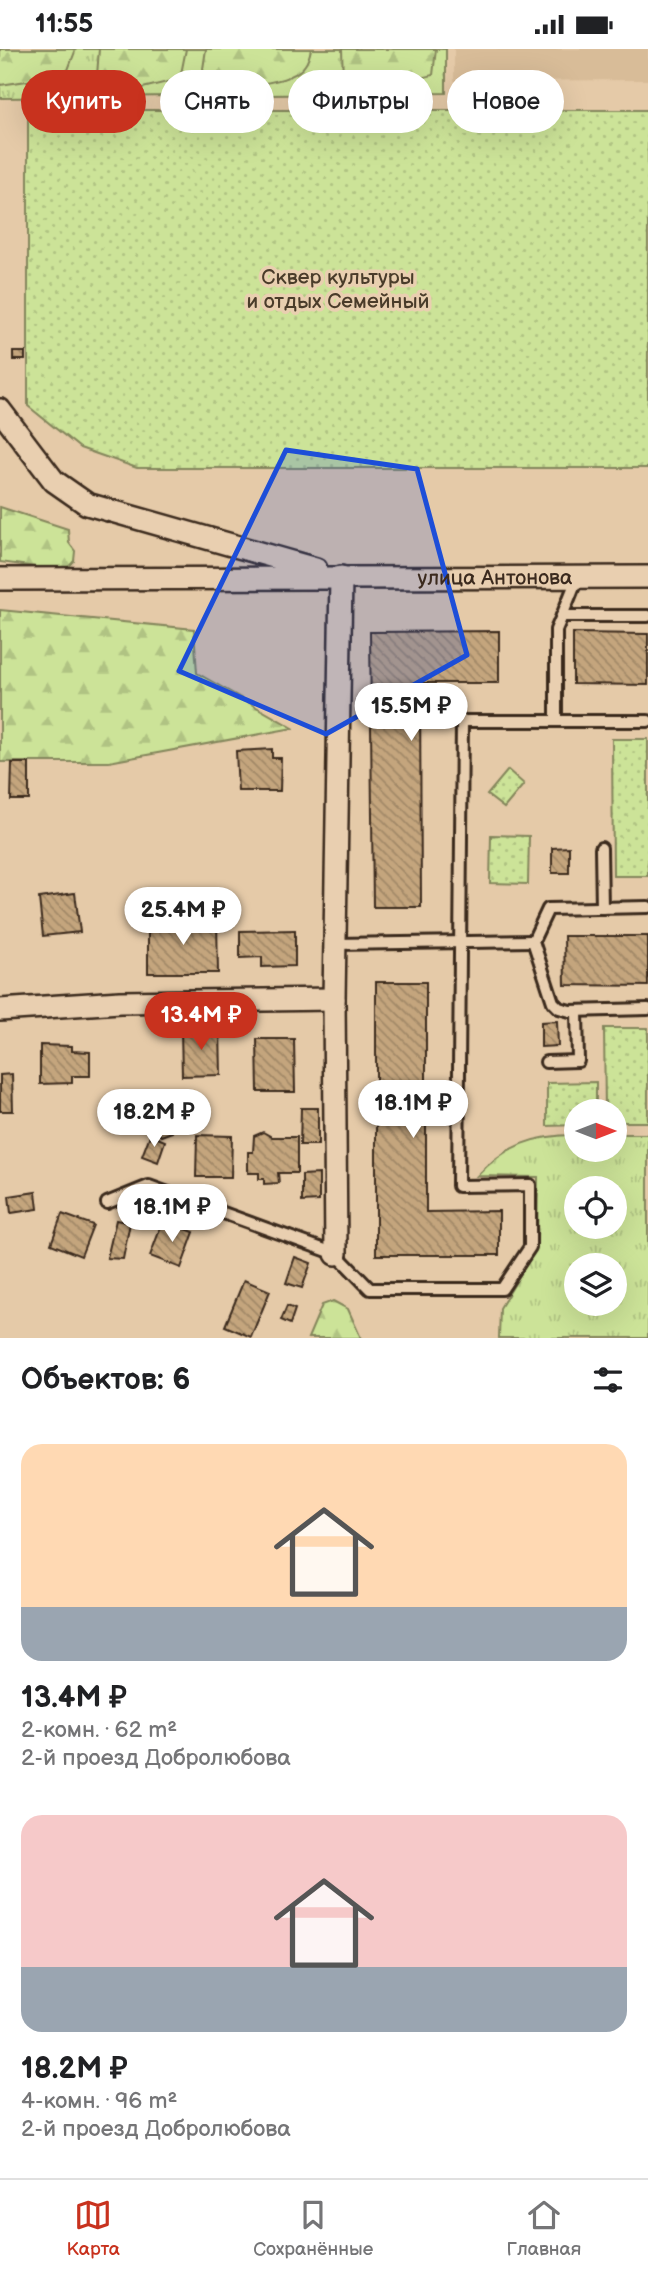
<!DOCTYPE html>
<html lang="ru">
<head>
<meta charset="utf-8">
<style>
  body { margin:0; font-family:"Balsamiq Sans",sans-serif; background:#f6f6f6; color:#202124; height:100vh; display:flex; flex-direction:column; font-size:26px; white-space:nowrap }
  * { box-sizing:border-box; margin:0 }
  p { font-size:23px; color:#757577 }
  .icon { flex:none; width:38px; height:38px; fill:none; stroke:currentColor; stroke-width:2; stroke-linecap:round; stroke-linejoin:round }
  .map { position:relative; height:1289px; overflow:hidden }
  .details { display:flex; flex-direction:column; background:#fff; flex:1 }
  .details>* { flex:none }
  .hud { position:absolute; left:21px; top:21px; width:607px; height:63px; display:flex; gap:14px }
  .needle { width:46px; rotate:90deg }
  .fabs { position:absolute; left:564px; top:1050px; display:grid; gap:14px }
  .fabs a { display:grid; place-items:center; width:63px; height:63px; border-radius:50%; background:#fff; box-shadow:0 7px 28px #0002; font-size:35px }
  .price { position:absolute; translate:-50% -60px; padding:0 16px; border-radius:24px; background:#fff; color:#222; font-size:23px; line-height:46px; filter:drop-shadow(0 2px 4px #0008) }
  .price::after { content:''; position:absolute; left:50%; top:42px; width:21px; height:16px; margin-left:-10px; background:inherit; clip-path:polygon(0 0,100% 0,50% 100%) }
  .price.on { background:#c8321e; color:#fff }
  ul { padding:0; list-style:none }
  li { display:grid; align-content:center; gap:14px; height:371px; padding:0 21px }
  li span { display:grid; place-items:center; height:217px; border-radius:21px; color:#555 }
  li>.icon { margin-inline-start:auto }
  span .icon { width:126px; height:126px; fill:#fffc; stroke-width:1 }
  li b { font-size:30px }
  h2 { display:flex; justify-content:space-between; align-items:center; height:84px; padding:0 21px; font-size:30px }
  .pill { padding:0 24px; border-radius:32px; background:#fff; box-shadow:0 7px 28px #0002; font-size:24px; line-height:63px }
  .pill.on { background:#c8321e; color:#fff }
  .status { display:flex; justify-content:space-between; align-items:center; height:49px; padding:0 35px; background:#fff; direction:ltr }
  .status svg { height:19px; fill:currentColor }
  .tabs { display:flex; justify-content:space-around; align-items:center; height:98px; border-top:2px solid #e0e0e0; background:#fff; font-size:19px; color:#757577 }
  .tabs a { display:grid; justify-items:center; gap:4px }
  .tabs .on { color:#c8321e }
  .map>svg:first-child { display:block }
  .built { fill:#d8bc98 }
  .grass { fill:url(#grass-tufts); stroke:#84865b; stroke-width:2; fill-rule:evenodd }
  .forest { fill:url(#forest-firs); stroke:#84865b; stroke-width:2 }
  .park { fill:url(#park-dots); stroke:#84865b; stroke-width:2 }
  .building { fill:url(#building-back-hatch); stroke:#3b2a1e; stroke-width:2 }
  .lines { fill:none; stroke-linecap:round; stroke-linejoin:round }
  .service-casing { stroke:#3b2a1e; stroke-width:16 }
  .minor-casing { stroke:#3b2a1e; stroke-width:26 }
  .service { stroke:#e9cfb0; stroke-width:10 }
  .minor { stroke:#e9cfb0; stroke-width:21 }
  .marked { fill:#1d4ed8; fill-opacity:0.2; stroke:#1d4ed8; stroke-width:5; stroke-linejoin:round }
  .labels { text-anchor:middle; stroke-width:7; stroke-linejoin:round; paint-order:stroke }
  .park-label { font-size:21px; fill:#4a3c2a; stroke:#e9cfb0 }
  .street-label { font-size:21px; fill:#3b2a1e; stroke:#e9cfb0 }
</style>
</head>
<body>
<div class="status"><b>11:55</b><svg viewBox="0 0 49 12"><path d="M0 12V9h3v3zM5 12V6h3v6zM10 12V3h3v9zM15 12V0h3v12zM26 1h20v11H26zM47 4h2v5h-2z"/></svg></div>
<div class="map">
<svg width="648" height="1289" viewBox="0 0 648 1289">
  <defs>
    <pattern id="grass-tufts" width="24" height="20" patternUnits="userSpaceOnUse" patternTransform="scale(1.75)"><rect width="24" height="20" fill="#cce398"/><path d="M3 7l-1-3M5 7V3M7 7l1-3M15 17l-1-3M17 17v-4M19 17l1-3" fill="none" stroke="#b0c383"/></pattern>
    <pattern id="forest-firs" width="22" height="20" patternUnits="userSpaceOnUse" patternTransform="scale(1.75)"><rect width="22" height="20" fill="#cce398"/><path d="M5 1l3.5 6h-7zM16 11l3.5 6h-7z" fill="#b0c383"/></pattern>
    <pattern id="park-dots" width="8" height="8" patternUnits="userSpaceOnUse" patternTransform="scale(1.75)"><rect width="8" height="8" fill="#cce398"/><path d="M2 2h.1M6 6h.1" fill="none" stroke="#b0c383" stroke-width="1.8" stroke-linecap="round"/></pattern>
    <pattern id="building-back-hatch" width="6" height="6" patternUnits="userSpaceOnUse" patternTransform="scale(1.75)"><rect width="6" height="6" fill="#c4a57d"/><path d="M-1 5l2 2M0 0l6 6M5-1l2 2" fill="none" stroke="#a08766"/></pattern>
  </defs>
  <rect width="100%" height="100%" fill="#e5caa8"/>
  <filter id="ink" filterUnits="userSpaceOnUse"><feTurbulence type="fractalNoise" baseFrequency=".0143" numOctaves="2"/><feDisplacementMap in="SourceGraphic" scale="14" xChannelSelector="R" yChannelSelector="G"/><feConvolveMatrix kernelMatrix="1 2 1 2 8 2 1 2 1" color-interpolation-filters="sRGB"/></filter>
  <g filter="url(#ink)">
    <!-- built -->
    <polygon class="built" points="454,0 648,0 648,31 454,32"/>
    <!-- grass -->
    <g class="grass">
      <polygon points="0,0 446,0 446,44 0,49"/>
      <path d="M614 1085H648V1289H499L500 1259 537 1198 538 1128 477 1127C506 1096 534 1086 576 1086V1101H614ZM576 1139H614V1178H576ZM576 1216H614V1255H576Z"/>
    </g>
    <!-- forest -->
    <g class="forest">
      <polygon points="0,0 76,0 66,26 0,36"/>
      <polygon points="99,0 186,0 180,30 122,44 96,40"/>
      <path d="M206 0H311C310 5 308 12 305 16 292 37 230 38 208 37L203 20Z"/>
      <polygon points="342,0 436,0 433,26 399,34 343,30"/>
      <polygon points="0,458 68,480 69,494 75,502 74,512 65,522 0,513"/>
      <polygon points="0,561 194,580 197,624 293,679 109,713 0,713"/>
      <polygon points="333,1252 348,1260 361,1289 308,1289 322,1256"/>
    </g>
    <!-- park -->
    <g class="park">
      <polygon points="28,61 648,61 648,419 137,419 80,399 28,357"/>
      <polygon points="612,690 648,690 648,827 613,827"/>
      <polygon points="508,721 524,735 504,759 487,746"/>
      <polygon points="491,786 529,787 528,835 490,834"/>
      <polygon points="604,979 648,979 648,1073 614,1073 614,1062 605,1062"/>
      <polygon points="596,1033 596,1062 576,1062 576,1076 547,1077 547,1034"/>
    </g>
    <!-- building -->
    <g class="building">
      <rect x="13" y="303" width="12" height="8"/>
      <polygon points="499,582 499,634 420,634 421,858 373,858 370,583"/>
      <polygon points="573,584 648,585 648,636 573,635"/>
      <polygon points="272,700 272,709 281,709 280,742 238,742 236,702"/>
      <polygon points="12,714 29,714 29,751 11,751"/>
      <polygon points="569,798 569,824 552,824 552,799"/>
      <polygon points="75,844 80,883 43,887 39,849"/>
      <polygon points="148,872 217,872 218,924 148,924"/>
      <polygon points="295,881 295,917 262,918 262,908 240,909 240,882"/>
      <polygon points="564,887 648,887 648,937 565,936"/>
      <polygon points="376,933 426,933 426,1163 499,1162 499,1206 376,1206"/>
      <polygon points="557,972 558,997 541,998 541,973"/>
      <polygon points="220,979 221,1026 182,1027 181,980"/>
      <polygon points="257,990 294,990 295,1043 258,1043"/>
      <polygon points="40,996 72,997 72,1002 90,1003 90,1027 72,1027 72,1034 40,1035"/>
      <polygon points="12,1025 13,1062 0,1062 0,1026"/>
      <polygon points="301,1059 318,1059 318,1096 300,1096"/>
      <polygon points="159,1070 171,1071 172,1083 161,1087 153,1080"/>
      <polygon points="263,1083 272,1088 297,1088 297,1124 278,1124 279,1134 264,1135 264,1130 259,1130 259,1124 248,1124 248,1103 253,1103 254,1087"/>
      <polygon points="150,1086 165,1092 158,1113 142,1107"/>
      <polygon points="197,1086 232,1087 231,1128 196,1128"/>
      <polygon points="319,1125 319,1152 302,1153 302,1126"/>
      <polygon points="36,1143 38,1160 11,1164 9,1147"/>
      <polygon points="62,1165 93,1176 81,1207 51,1195"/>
      <polygon points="116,1171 130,1174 123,1210 107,1209"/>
      <polygon points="163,1172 194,1183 181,1219 150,1207"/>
      <polygon points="295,1208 311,1214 302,1239 286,1234"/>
      <polygon points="244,1231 270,1242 251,1288 225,1277"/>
      <polygon points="287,1257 295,1260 290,1275 281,1271"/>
    </g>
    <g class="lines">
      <!-- service casing -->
      <g class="service-casing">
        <g id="service">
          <polyline points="578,527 562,567 648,567"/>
          <polyline points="556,672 556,581 562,567"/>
          <polyline points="601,799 602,859"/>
          <polyline points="648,858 548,860 533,892 553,953 559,959 570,962 648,960"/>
          <polyline points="335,895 533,892"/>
          <polyline points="546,1013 578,1012 577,962"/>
          <polyline points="107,1154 149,1137 336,1205 370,1240 502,1240 530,1198 530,1136 458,1137 462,672 648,672"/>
        </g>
      </g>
      <!-- minor casing -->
      <g class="minor-casing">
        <g id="minor">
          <polyline points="0,361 54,432 87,455 316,520"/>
          <path id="s1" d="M0 530 648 528"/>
          <polyline points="0,961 120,953 334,950"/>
          <polyline points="336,1205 334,950 341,528"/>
        </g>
      </g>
      <!-- service -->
      <use href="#service" class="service"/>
      <!-- minor -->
      <use href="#minor" class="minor"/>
    </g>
  </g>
  <!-- marked area -->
  <path class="marked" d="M286 401 417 420 467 606 326 685 179 622Z"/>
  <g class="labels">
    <!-- park labels -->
    <g class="park-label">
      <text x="338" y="235">Сквер культуры<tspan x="338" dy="24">и отдых Семейный</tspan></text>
    </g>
    <!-- street labels -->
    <g class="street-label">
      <text dy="7" stroke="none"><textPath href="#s1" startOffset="495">улица Антонова</textPath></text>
    </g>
  </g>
</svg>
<div class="fabs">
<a><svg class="needle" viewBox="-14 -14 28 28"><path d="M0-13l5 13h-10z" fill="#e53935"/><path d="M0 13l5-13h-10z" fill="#757577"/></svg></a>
<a><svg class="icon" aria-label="locate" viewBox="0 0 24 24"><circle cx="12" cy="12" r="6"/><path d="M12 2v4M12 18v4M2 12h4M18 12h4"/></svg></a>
<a><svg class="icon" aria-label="layers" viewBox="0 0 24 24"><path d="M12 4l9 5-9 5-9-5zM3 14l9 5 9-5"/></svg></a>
</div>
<b class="price" style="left:411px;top:694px">15.5M ₽</b>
<b class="price" style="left:183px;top:898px">25.4M ₽</b>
<b class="price on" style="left:201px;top:1003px">13.4M ₽</b>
<b class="price" style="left:413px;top:1091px">18.1M ₽</b>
<b class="price" style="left:154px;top:1100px">18.2M ₽</b>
<b class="price" style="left:172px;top:1195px">18.1M ₽</b>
<div class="hud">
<a class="pill on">Купить</a>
<a class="pill">Снять</a>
<a class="pill">Фильтры</a>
<a class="pill">Новое</a>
</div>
</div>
<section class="details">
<h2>Объектов: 6<svg class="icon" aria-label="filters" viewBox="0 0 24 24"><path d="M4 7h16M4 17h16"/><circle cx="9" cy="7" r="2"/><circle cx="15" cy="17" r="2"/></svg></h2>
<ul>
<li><span style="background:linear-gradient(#ffd9b3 75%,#9aa5b1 0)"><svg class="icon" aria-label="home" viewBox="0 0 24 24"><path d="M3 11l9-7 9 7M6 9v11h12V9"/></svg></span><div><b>13.4M ₽</b><p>2-комн. · 62 m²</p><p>2-й проезд Добролюбова</p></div></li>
<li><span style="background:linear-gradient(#f6c9c9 70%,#9aa5b1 0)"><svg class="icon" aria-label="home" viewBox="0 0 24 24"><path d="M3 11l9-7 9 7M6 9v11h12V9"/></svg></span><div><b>18.2M ₽</b><p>4-комн. · 96 m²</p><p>2-й проезд Добролюбова</p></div></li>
</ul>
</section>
<nav class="tabs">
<a class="on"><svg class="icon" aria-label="map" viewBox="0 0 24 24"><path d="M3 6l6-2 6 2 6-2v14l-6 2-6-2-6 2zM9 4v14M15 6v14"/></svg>Карта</a>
<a><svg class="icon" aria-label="saved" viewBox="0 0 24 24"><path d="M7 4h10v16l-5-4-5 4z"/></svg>Сохранённые</a>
<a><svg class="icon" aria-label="home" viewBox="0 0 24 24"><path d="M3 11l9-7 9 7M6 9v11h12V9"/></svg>Главная</a>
</nav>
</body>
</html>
